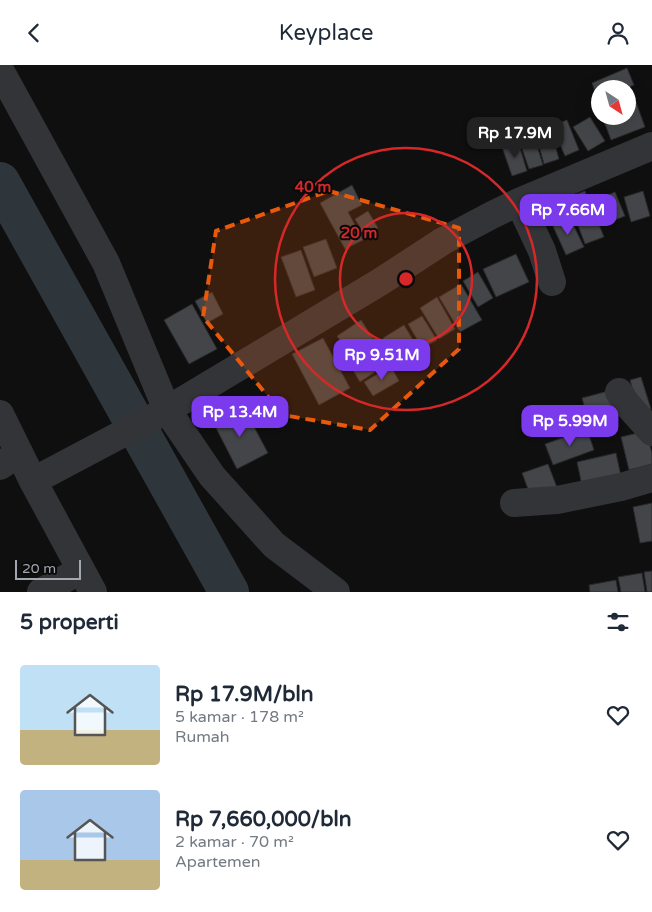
<!DOCTYPE html>
<html lang="id">
<head>
<meta charset="utf-8">
<style>
  body { margin:0; font-family:"Varela Round",sans-serif; background:#f6f6f7; color:#1f2937; height:100vh; display:flex; flex-direction:column; font-size:19px; white-space:nowrap }
  * { box-sizing:border-box; margin:0 }
  p { font-size:16px; color:#747a83 }
  .icon { flex:none; width:28px; height:28px; fill:none; stroke:currentColor; stroke-width:2; stroke-linecap:round; stroke-linejoin:round }
  .map { position:relative; height:527px; overflow:hidden }
  .side { display:flex; flex-direction:column; background:#fff; flex:1 }
  .side>* { flex:none }
  .needle { width:32px; rotate:144deg }
  .controls { position:absolute; left:591px; top:15px; display:grid; gap:10px }
  .controls a { display:grid; place-items:center; width:45px; height:45px; border-radius:50%; background:#fff; box-shadow:0 5px 20px #0002; font-size:25px }
  .scale { position:absolute; left:15px; bottom:12px; width:66px; box-sizing:border-box; padding-left:5px; border:2px solid #a2a7af; border-top:0; font-size:14px; line-height:18px; white-space:nowrap; color:#a2a7af; -webkit-text-stroke:4px #0a0a0b; paint-order:stroke }
  .price { position:absolute; translate:-50% -42px; padding:0 11px; border-radius:10px; background:#7c3aed; color:#fff; font-size:16px; line-height:32px; filter:drop-shadow(0 1px 2px #0008) }
  .price::after { content:''; position:absolute; left:50%; top:30px; width:15px; height:11px; margin-left:-8px; background:inherit; clip-path:polygon(0 0,100% 0,50% 100%) }
  .price.active { background:#222; color:#fff }
  ul { padding:0; list-style:none }
  li { display:flex; align-items:center; gap:15px; height:125px; padding:0 20px }
  li span { display:grid; place-items:center; flex:none; width:140px; height:100px; border-radius:5px; color:#555 }
  li>.icon { margin-inline-start:auto }
  span .icon { width:60px; height:60px; fill:#fffc; stroke-width:1 }
  li b { font-size:21px }
  h2 { display:flex; justify-content:space-between; align-items:center; height:60px; padding:0 20px; font-size:21px }
  header { display:flex; justify-content:space-between; align-items:center; height:65px; padding:0 20px; background:#fff; font-size:22px; font-weight:600 }
  .map>svg:first-child { display:block }
  .lines { fill:none; stroke-linecap:round; stroke-linejoin:round }
  .river { stroke:#2f363b; stroke-width:40 }
  .building { fill:#434548; stroke:#2a2a2c }
  .minor { stroke:#333437; stroke-width:28 }
  .marked { fill:#e8590c; fill-opacity:0.2; stroke:#e8590c; stroke-width:4; stroke-dasharray:10 6; stroke-linejoin:round }
  .ring { fill:none; stroke:#d62828; stroke-width:2.5 }
  .centre { fill:#d62828; stroke:#0a0a0b; stroke-width:2.5 }
  .ring-label { font-size:15px; text-anchor:middle; font-weight:bold; fill:#d62828; stroke:#0a0a0b; stroke-width:4; stroke-linejoin:round; paint-order:stroke }
</style>
</head>
<body>
<header><svg class="icon" aria-label="back" viewBox="0 0 24 24"><path d="M15 5l-7 7 7 7"/></svg>Keyplace<svg class="icon" aria-label="person" viewBox="0 0 24 24"><circle cx="12" cy="8" r="4"/><path d="M4 21q1-7 8-7t8 7"/></svg></header>
<div class="map">
<svg width="652" height="527" viewBox="0 0 652 527">
  <rect width="100%" height="100%" fill="#0f0f10"/>
  <g class="lines">
    <!-- river -->
    <polyline class="river" points="0,117 229,527"/>
  </g>
  <!-- building -->
  <g class="building">
    <polygon points="627,3 634,20 624,24 600,24 600,34 598,35 592,18"/>
    <polygon points="632,26 645,62 611,75 602,51 628,51 628,28"/>
    <polygon points="590,52 605,76 588,86 573,62"/>
    <polygon points="567,55 579,85 565,91 552,61"/>
    <polygon points="551,66 559,94 544,99 536,70"/>
    <polygon points="534,71 543,100 529,104 519,75"/>
    <polygon points="518,76 527,106 512,111 502,82"/>
    <polygon points="352,120 362,140 348,147 363,175 345,184 320,138"/>
    <polygon points="585,126 590,140 552,154 547,140"/>
    <polygon points="643,126 650,151 631,157 624,132"/>
    <polygon points="615,127 625,151 608,158 599,134"/>
    <polygon points="592,142 604,172 585,179 574,150"/>
    <polygon points="368,146 378,163 365,171 355,154"/>
    <polygon points="569,151 584,182 566,190 552,159"/>
    <polygon points="326,174 337,203 314,212 303,182"/>
    <polygon points="301,185 315,225 296,232 281,192"/>
    <polygon points="516,189 529,217 496,232 483,204"/>
    <polygon points="478,207 493,233 478,242 463,216"/>
    <polygon points="461,219 482,255 460,267 439,232"/>
    <polygon points="212,227 223,249 207,258 195,236"/>
    <polygon points="437,232 455,264 439,274 420,243"/>
    <polygon points="192,239 217,284 189,299 164,255"/>
    <polygon points="422,251 437,275 422,283 408,259"/>
    <polygon points="361,255 378,281 355,297 337,271"/>
    <polygon points="404,260 419,285 398,298 383,273"/>
    <polygon points="323,273 350,323 319,340 292,289"/>
    <polygon points="381,284 390,297 360,317 351,302"/>
    <polygon points="391,301 399,316 373,331 364,317"/>
    <polygon points="641,312 651,344 639,347 630,315"/>
    <polygon points="612,325 619,349 589,358 582,333"/>
    <polygon points="243,341 268,388 237,404 213,357"/>
    <polygon points="587,364 594,385 553,400 545,379"/>
    <polygon points="646,366 652,388 652,399 629,405 621,372"/>
    <polygon points="616,388 622,416 583,425 577,397"/>
    <polygon points="548,399 558,425 532,435 522,408"/>
    <polygon points="652,438 652,476 640,478 633,442"/>
    <polygon points="652,506 652,527 647,527 644,507"/>
    <polygon points="642,508 645,527 621,527 618,512"/>
    <polygon points="616,515 618,527 590,527 589,520"/>
  </g>
  <g class="lines">
    <!-- minor -->
    <g class="minor">
      <polyline points="0,5 106,198 167,345 212,411 274,480 336,527"/>
      <polyline points="519,137 542,186 552,217"/>
      <polyline points="619,327 626,338 652,367"/>
      <polyline points="0,349 33,416 93,527"/>
      <polyline points="0,401 19,388"/>
      <polyline points="33,416 167,345 380,217 443,176 492,150 519,137 652,81"/>
      <polyline points="514,438 557,435 621,422 652,413"/>
      <polyline points="41,527 81,505"/>
    </g>
  </g>
  <!-- marked area -->
  <path class="marked" d="M329 126 459 163V284L370 365 283 350 203 252 216 166Z"/>
  <!-- distance rings -->
  <g class="ring">
    <circle cx="406" cy="214" r="66"/>
    <circle cx="406" cy="214" r="131"/>
  </g>
  <circle cx="406" cy="214" r="8" class="centre"/>
  <g class="ring-label">
    <text x="313" y="127">40 m</text>
    <text x="359" y="173">20 m</text>
  </g>
</svg>
<div class="controls">
<a><svg class="needle" viewBox="-14 -14 28 28"><path d="M0-13l5 13h-10z" fill="#e53935"/><path d="M0 13l5-13h-10z" fill="#747a83"/></svg></a>
</div>
<div class="scale">20 m</div>
<b class="price active" style="left:515px;top:94px">Rp 17.9M</b>
<b class="price" style="left:568px;top:171px">Rp 7.66M</b>
<b class="price" style="left:382px;top:316px">Rp 9.51M</b>
<b class="price" style="left:240px;top:373px">Rp 13.4M</b>
<b class="price" style="left:570px;top:382px">Rp 5.99M</b>
</div>
<section class="side">
<h2>5 properti<svg class="icon" aria-label="filters" viewBox="0 0 24 24"><path d="M4 7h16M4 17h16"/><circle cx="9" cy="7" r="2"/><circle cx="15" cy="17" r="2"/></svg></h2>
<ul>
<li><span style="background:linear-gradient(#bfe0f5 65%,#c2b280 0)"><svg class="icon" aria-label="home" viewBox="0 0 24 24"><path d="M3 11l9-7 9 7M6 9v11h12V9"/></svg></span><div><b>Rp 17.9M/bln</b><p>5 kamar · 178 m²</p><p>Rumah</p></div><svg class="icon" aria-label="heart" viewBox="0 0 24 24"><path d="M12 20l-8-8c-3-5 5-10 8-4 3-6 11-1 8 4z"/></svg></li>
<li><span style="background:linear-gradient(#a9c7e8 70%,#c2b280 0)"><svg class="icon" aria-label="home" viewBox="0 0 24 24"><path d="M3 11l9-7 9 7M6 9v11h12V9"/></svg></span><div><b>Rp 7,660,000/bln</b><p>2 kamar · 70 m²</p><p>Apartemen</p></div><svg class="icon" aria-label="heart" viewBox="0 0 24 24"><path d="M12 20l-8-8c-3-5 5-10 8-4 3-6 11-1 8 4z"/></svg></li>
</ul>
</section>
</body>
</html>
